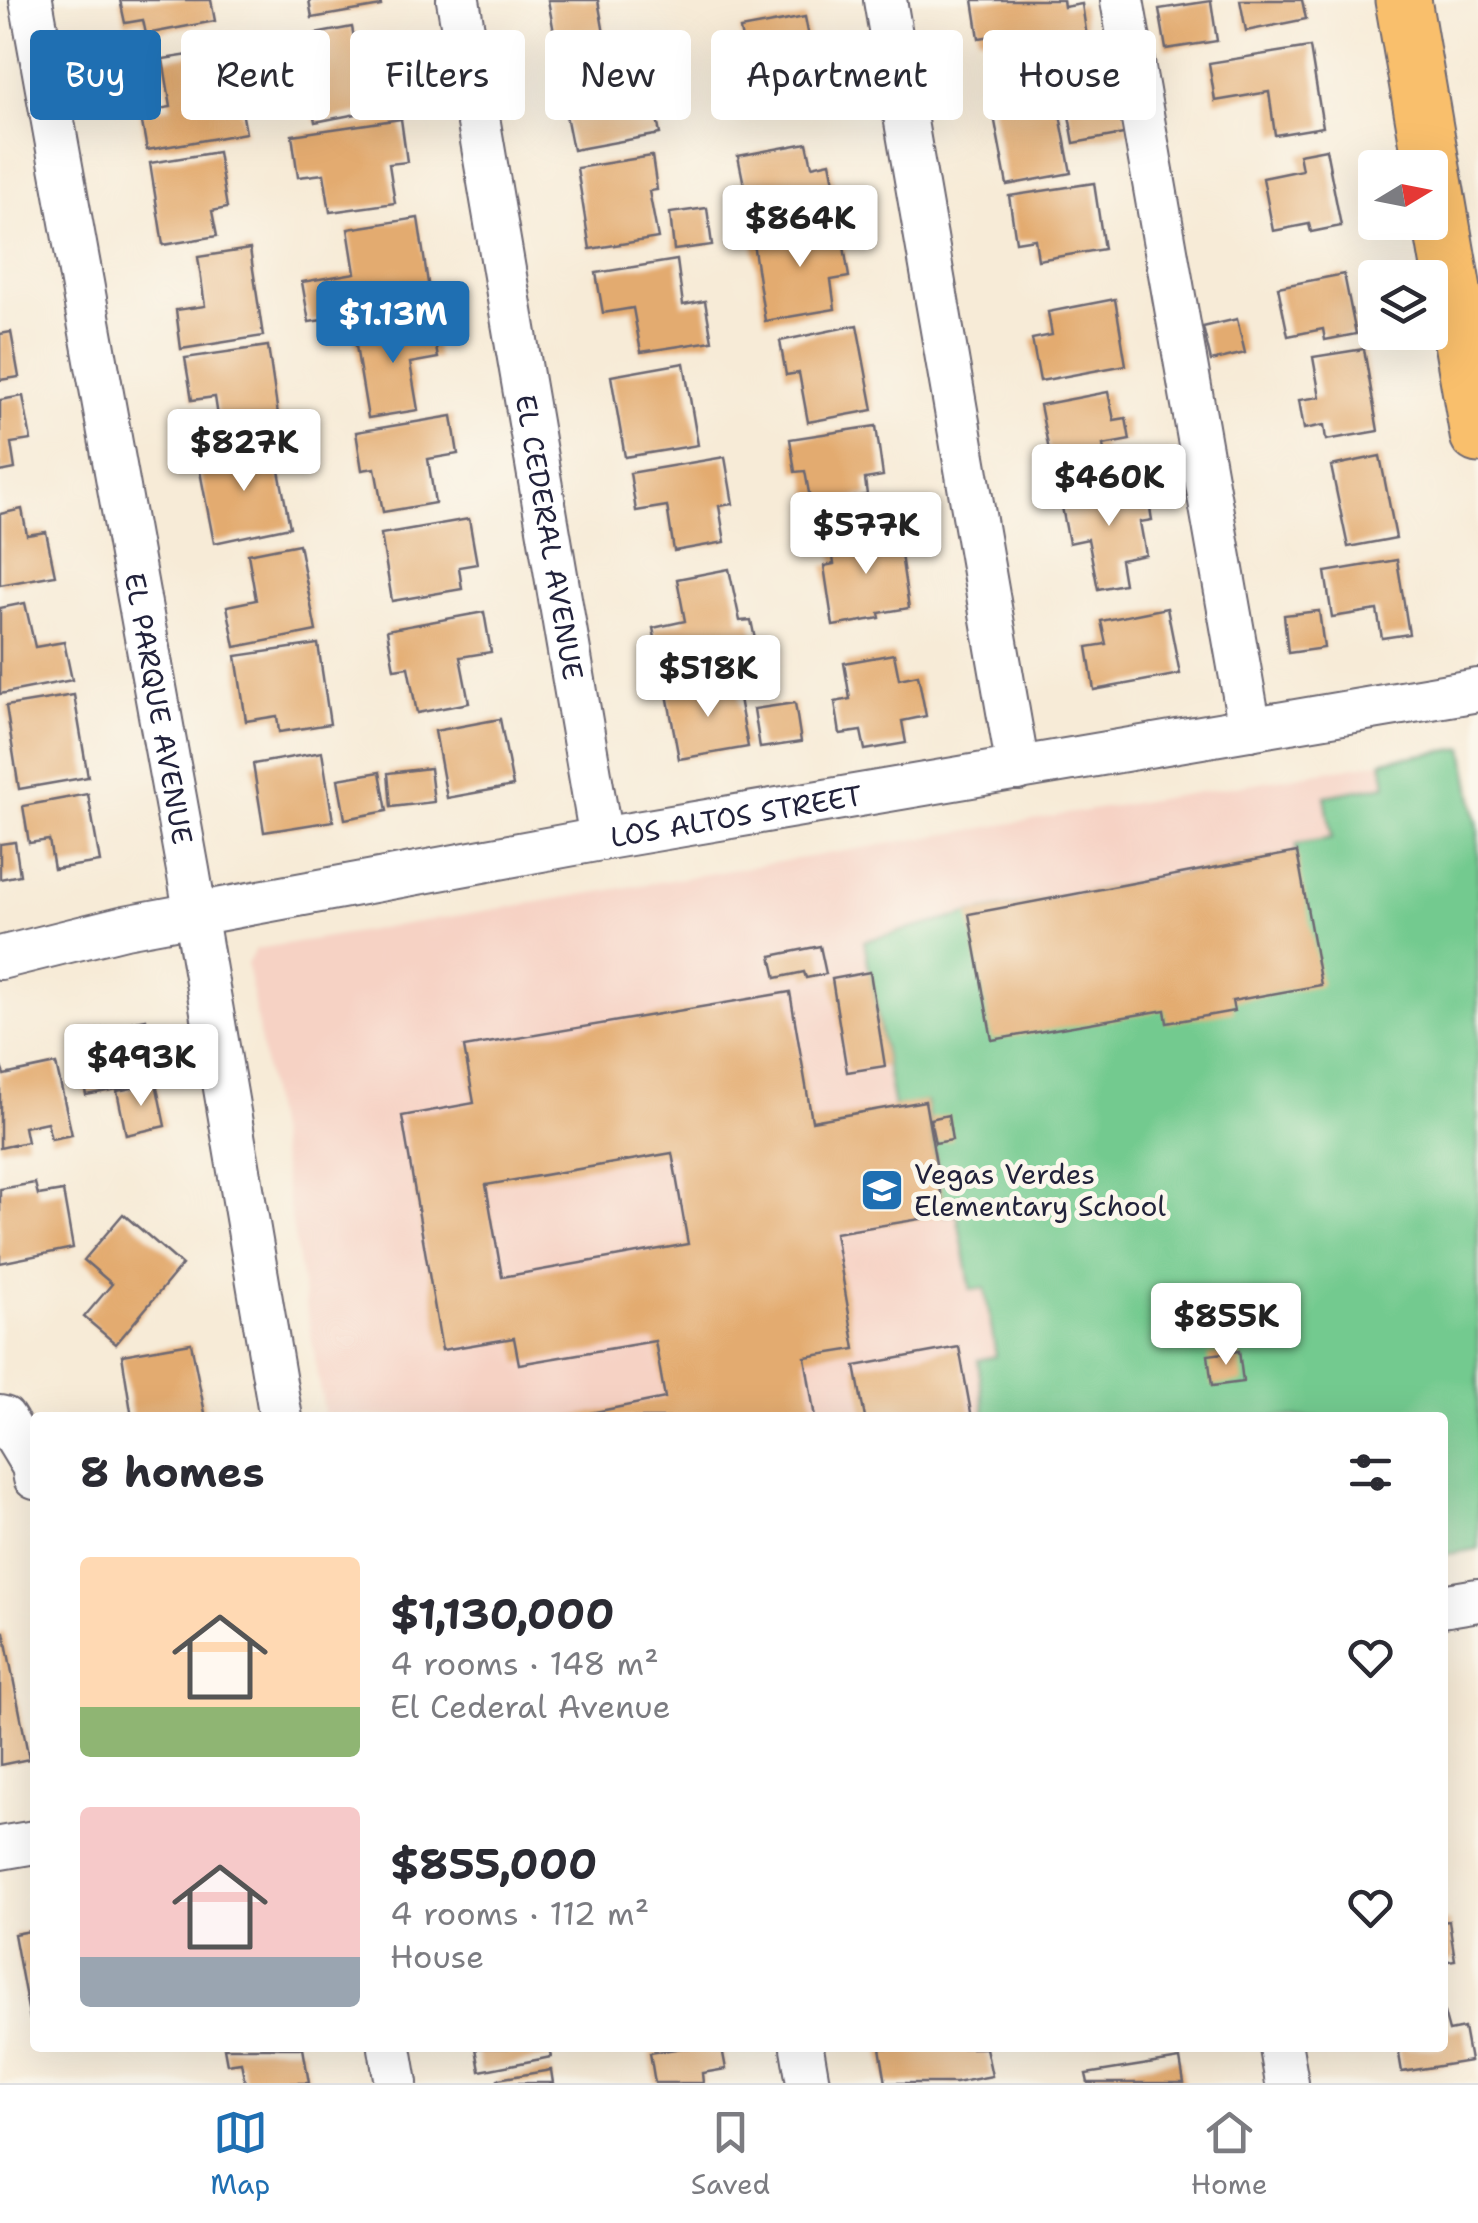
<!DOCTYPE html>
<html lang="en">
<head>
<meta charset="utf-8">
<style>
  body { margin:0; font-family:"Shantell Sans",sans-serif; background:#f2f2f3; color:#2b2b33; height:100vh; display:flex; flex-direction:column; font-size:38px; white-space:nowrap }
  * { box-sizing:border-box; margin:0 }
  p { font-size:32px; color:#7c7c81 }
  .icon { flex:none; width:55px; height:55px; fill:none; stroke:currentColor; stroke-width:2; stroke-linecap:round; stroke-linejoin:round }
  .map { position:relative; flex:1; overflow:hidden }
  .side { position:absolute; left:30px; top:1412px; width:1418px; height:640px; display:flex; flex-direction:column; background:#fff; border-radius:10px; box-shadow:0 10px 40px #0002 }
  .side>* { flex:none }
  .guide { position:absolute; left:30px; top:30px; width:1420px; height:90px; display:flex; gap:20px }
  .needle { width:65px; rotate:80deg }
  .controls { position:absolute; left:1358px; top:150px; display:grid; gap:20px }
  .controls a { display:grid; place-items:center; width:90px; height:90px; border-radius:10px; background:#fff; box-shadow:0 10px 40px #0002; font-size:50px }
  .price { position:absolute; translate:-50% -85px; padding:0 22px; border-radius:10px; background:#fff; color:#222; font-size:32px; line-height:65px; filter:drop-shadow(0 2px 5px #0008) }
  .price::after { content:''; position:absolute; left:50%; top:60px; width:30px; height:22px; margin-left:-15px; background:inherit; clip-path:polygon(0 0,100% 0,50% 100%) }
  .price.selected { background:#1f6fb2; color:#fff }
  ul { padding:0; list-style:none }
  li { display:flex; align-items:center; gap:30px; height:250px; padding:0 50px }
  li span { display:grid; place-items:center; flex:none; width:280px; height:200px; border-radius:10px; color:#555 }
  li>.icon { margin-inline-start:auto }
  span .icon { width:120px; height:120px; fill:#fffc; stroke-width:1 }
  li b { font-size:42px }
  h2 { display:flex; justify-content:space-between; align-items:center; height:120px; padding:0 50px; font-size:42px }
  .pill { padding:0 35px; border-radius:10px; background:#fff; box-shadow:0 10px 40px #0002; font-size:35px; line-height:90px }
  .pill.selected { background:#1f6fb2; color:#fff }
  .tabs { display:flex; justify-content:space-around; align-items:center; height:140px; border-top:2px solid #e1e1e2; background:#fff; font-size:28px; color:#7c7c81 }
  .tabs a { display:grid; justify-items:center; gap:5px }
  .tabs .selected { color:#1f6fb2 }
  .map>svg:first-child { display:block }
  .built { fill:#f6d2c4 }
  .green { fill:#73ca8f; stroke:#4a7665; stroke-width:2.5 }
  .building { fill:#e3ab6f; fill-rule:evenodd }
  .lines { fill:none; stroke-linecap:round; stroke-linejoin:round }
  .minor-casing { stroke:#6d6872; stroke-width:46 }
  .major-casing { stroke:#6d6872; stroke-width:59 }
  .minor { stroke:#fff; stroke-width:42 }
  .major { stroke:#f9bf6c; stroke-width:55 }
  .labels { text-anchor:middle; stroke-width:10; stroke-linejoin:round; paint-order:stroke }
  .street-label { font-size:28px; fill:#22223b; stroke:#fbf7ec }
  .poi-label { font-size:28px; fill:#22223b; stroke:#fbf7ec; text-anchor:start }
</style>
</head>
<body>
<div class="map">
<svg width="1478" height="2083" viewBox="0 0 1478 2083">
  <rect width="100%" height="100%" fill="#fbf7ec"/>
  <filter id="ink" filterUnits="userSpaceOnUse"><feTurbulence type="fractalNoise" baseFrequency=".01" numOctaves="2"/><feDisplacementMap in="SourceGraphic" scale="20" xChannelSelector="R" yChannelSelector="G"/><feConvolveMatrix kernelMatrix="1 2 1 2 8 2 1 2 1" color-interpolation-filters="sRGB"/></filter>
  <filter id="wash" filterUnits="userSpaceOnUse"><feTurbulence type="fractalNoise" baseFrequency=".0048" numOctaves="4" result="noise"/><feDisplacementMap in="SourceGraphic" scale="40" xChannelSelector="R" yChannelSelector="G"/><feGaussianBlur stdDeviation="2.25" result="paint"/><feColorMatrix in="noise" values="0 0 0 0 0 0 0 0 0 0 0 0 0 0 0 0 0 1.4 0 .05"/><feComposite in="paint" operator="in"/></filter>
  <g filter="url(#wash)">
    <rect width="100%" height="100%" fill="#f7ebd7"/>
    <!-- built -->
    <polygon class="built" points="1464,748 1478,829 1478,1549 1443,1555 1442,1418 325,1417 247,963 256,949"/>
    <!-- green -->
    <polygon class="green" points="1464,748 1478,829 1478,1549 1443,1555 1442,1418 985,1417 978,1360 996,1356 985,1288 971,1290 957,1213 945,1215 926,1102 894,1107 864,941 969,914 1296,853 1296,844 1332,838 1325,796 1386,785 1382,761"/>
    <g id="blocks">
      <!-- building -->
      <g class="building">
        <polygon points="120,0 211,0 215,21 146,34 143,20 125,23"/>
        <polygon points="309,0 380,0 381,6 312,18"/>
        <polygon points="548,0 598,0 606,45 558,54"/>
        <polygon points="973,0 1063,0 1064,7 1082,4 1087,37 1076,39 1080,61 1006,73 999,35 979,38"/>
        <polygon points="1240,0 1302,0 1306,19 1246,31"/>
        <polygon points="1211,1 1217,41 1166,49 1159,9"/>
        <polygon points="805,17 821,99 768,109 764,90 752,93 740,29"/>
        <polygon points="352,27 360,71 390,65 398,106 315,122 299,37"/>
        <polygon points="1310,47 1323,127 1275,135 1269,92 1215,101 1209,63"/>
        <polygon points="215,51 224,108 241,105 246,133 147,150 140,112 171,107 163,59"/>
        <polygon points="633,70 639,101 653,99 660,134 573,150 564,105 586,101 582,80"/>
        <polygon points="1054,83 1071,173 1007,185 990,95"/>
        <polygon points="1122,89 1129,133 1074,143 1066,99"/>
        <polygon points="401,119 407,162 389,164 395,203 330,212 324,174 298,177 292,135"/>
        <polygon points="807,143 812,166 830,162 839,207 752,224 738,156"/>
        <polygon points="1326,149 1341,226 1311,232 1309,224 1273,231 1263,178 1302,170 1299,154"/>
        <polygon points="218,152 227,208 212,211 217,236 163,245 150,163"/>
        <polygon points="652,156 657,190 649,191 658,238 590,249 577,168"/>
        <polygon points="1094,183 1104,249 1038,260 1035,239 1016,242 1009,196"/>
        <polygon points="707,208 712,245 674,250 670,213"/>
        <polygon points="418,218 431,303 309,322 302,282 355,273 348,229"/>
        <polygon points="840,222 849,277 831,280 835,309 765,321 752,236"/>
        <polygon points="250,249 263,336 181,349 176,310 205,306 198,257"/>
        <polygon points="677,260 683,305 705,301 712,341 641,352 633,308 603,313 596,273"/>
        <polygon points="1344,274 1356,334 1325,340 1323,329 1288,336 1278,287"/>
        <polygon points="1115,299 1126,365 1040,381 1032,339 1052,335 1048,312"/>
        <polygon points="1237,319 1245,353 1211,361 1203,327"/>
        <polygon points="431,321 438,358 410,363 418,410 368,418 354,334"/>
        <polygon points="857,325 873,410 808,422 799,373 786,375 780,341"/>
        <polygon points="11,332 19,377 0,380 0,334"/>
        <polygon points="268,346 280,428 221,436 215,397 192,400 185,358"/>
        <polygon points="1364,349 1378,431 1326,440 1324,425 1304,429 1299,400 1320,397 1313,357"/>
        <polygon points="684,363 698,445 625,457 611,376"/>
        <polygon points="1108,392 1114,420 1126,418 1130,440 1103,445 1109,476 1056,486 1040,405"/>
        <polygon points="23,396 31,440 11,443 15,469 0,472 0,400"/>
        <polygon points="452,416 458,454 428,459 435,503 383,512 375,468 362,470 356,432"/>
        <polygon points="876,426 883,476 865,479 867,495 811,504 805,471 795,472 790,439"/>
        <polygon points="274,445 290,527 214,543 198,461"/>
        <polygon points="1380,456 1396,538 1348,547 1331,466"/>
        <polygon points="725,457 733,504 719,506 725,542 674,551 667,506 636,511 630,473"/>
        <polygon points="1146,485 1152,520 1140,522 1146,555 1120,560 1124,584 1098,589 1088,539 1069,543 1061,502"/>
        <polygon points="22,509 27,535 46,532 55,575 0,585 0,514"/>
        <polygon points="469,519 477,564 459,567 462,589 392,601 381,534"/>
        <polygon points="897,528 909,608 879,613 880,618 833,626 824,566 834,564 830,538"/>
        <polygon points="299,544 316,631 235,647 227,606 256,600 248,554"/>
        <polygon points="1397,560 1409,634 1382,638 1377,610 1332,617 1325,572"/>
        <polygon points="729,569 740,621 751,620 757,649 661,668 653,628 685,621 677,579"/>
        <polygon points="25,603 35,647 64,642 72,680 0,694 0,608"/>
        <polygon points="1167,608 1180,674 1094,690 1087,647 1106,644 1101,621"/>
        <polygon points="1319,611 1324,648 1288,653 1284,615"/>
        <polygon points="484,612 491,652 460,657 469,703 417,713 408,667 394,669 387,630"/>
        <polygon points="318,644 330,724 279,732 277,716 246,721 236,656"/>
        <polygon points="894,654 899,679 918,675 926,716 902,721 906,743 865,750 861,731 840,734 835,702 850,699 844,663"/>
        <polygon points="736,682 748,747 679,759 667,694"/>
        <polygon points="74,695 88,777 19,789 6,706"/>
        <polygon points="795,703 801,742 760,748 754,709"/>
        <polygon points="500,719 513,786 447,798 435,731"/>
        <polygon points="322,752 333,821 264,832 253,764"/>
        <polygon points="430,768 434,802 391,807 388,773"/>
        <polygon points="380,772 387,811 345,819 338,779"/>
        <polygon points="88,794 100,862 54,869 49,840 29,843 23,806"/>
        <polygon points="15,842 20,875 0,879 0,844"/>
        <polygon points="1297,852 1321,985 1232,1001 1234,1011 1167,1023 1165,1010 992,1040 969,914"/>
        <polygon points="820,946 826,974 806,978 804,972 776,978 771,956"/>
        <polygon points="870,972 885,1066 847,1072 832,979"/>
        <path d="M790 992 812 1121 925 1101 945 1215 835 1233 855 1349 805 1357 815 1418H565L665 1398 655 1341 519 1364 514 1338 442 1350 402 1116 474 1103 464 1047ZM672 1153 688 1244 502 1277 486 1185Z"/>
        <polygon points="146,1019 154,1062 119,1069 123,1088 86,1095 74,1034"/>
        <polygon points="0,1064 4,1075 56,1064 72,1135 51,1139 47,1122 24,1127 27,1142 0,1148"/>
        <polygon points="156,1083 165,1126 126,1135 117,1091"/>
        <polygon points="948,1115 952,1140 935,1143 930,1119"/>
        <polygon points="35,1183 38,1195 63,1191 73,1248 0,1263 0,1189"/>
        <polygon points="123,1214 182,1265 116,1344 84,1317 112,1284 84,1260"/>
        <polygon points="191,1343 206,1418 132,1418 122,1355"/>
        <polygon points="959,1347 972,1418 865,1418 855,1366"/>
        <polygon points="1239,1351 1243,1382 1212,1386 1208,1355"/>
        <polygon points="4,1632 29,1759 0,1765 0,1633"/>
        <polygon points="1449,1921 1455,1960 1442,1962 1442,1922"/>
        <polygon points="35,1930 35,2019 30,2020 14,1934"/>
        <polygon points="1442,2005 1449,2031 1464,2028 1470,2061 1402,2072 1398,2048 1442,2048"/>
        <polygon points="224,2048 303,2048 309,2083 245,2083 241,2062 227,2064"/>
        <polygon points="476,2048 549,2048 551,2057 480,2071"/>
        <polygon points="682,2048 722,2048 726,2069 702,2073 703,2083 655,2083 650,2053"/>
        <polygon points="880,2048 986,2048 992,2076 955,2083 886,2083"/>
        <polygon points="1180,2059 1184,2083 1088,2083 1086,2074"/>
        <polygon points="551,2070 553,2083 498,2083 498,2079"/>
      </g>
    </g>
  </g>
  <g filter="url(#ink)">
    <use href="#blocks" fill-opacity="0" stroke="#6d6872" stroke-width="2.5"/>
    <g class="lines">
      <!-- minor casing -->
      <g class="minor-casing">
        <g id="minor">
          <path id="s1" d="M31 0 188 870 281 1418"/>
          <path id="s2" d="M458 0 601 839"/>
          <polyline points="885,0 1018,769"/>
          <polyline points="1122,0 1250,729"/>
          <path id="s3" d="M0 958 125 927 601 839 1478 690"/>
          <polyline points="0,1417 4,1418 33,1466 35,1478"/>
          <polyline points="1442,1606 1478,1600"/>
          <polyline points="0,1848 35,1842"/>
          <polyline points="390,2048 396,2083"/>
          <polyline points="802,2048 808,2083"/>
          <polyline points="1281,2048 1287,2083"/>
        </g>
      </g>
      <!-- major casing -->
      <g class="major-casing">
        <polyline id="major" points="1403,0 1478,435"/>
      </g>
      <!-- minor -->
      <use href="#minor" class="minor"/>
      <!-- major -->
      <use href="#major" class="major"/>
    </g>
  </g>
  <!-- icons -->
  <defs>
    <g id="school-square" transform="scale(2.25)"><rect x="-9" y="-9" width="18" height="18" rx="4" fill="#1f6fb2" stroke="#fbf7ec"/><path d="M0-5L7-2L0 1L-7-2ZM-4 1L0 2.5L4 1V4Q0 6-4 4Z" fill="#fff"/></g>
  </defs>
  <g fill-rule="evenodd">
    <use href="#school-square" x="882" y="1190"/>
  </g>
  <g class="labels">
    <!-- street labels -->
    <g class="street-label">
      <text dy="10" stroke="none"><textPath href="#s2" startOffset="545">EL CEDERAL AVENUE</textPath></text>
      <text dy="10" stroke="none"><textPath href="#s1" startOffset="720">EL PARQUE AVENUE</textPath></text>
      <text dy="10" stroke="none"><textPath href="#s3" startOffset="750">LOS ALTOS STREET</textPath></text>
    </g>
    <!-- poi labels -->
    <g class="poi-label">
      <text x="914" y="1184">Vegas Verdes<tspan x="914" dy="32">Elementary School</tspan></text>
    </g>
  </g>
</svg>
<div class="controls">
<a><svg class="needle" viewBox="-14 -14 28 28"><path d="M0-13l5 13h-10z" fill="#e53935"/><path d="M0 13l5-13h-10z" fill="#7c7c81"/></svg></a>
<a><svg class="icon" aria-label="layers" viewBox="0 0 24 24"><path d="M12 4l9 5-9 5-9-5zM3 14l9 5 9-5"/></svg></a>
</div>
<b class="price" style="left:800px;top:270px">$864K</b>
<b class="price selected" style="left:393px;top:366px">$1.13M</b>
<b class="price" style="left:244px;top:494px">$827K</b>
<b class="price" style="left:1109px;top:529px">$460K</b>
<b class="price" style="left:866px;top:577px">$577K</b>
<b class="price" style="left:708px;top:720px">$518K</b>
<b class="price" style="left:141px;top:1109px">$493K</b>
<b class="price" style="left:1226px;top:1368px">$855K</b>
<div class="guide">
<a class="pill selected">Buy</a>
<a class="pill">Rent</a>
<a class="pill">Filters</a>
<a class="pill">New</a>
<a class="pill">Apartment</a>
<a class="pill">House</a>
</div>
<section class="side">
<h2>8 homes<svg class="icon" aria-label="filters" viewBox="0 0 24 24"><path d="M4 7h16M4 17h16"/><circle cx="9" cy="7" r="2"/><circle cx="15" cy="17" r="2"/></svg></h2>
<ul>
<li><span style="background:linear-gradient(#ffd9b3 75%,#8fb573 0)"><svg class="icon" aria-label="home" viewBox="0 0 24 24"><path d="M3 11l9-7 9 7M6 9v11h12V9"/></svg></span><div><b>$1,130,000</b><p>4 rooms · 148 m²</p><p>El Cederal Avenue</p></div><svg class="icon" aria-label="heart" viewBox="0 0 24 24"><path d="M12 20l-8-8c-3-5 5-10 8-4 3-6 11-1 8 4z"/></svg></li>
<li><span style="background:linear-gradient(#f6c9c9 75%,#9aa5b1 0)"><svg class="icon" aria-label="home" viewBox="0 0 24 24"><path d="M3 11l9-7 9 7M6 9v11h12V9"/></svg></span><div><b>$855,000</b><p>4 rooms · 112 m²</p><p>House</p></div><svg class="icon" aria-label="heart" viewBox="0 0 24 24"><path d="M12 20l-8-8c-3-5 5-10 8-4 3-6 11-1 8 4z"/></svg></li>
</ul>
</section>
</div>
<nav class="tabs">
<a class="selected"><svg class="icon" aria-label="map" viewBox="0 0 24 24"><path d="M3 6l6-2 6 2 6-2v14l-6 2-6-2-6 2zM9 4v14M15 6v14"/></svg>Map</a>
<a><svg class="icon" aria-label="saved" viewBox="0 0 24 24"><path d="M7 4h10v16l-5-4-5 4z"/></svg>Saved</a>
<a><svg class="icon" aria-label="home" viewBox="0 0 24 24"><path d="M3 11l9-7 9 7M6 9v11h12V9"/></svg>Home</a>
</nav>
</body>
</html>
